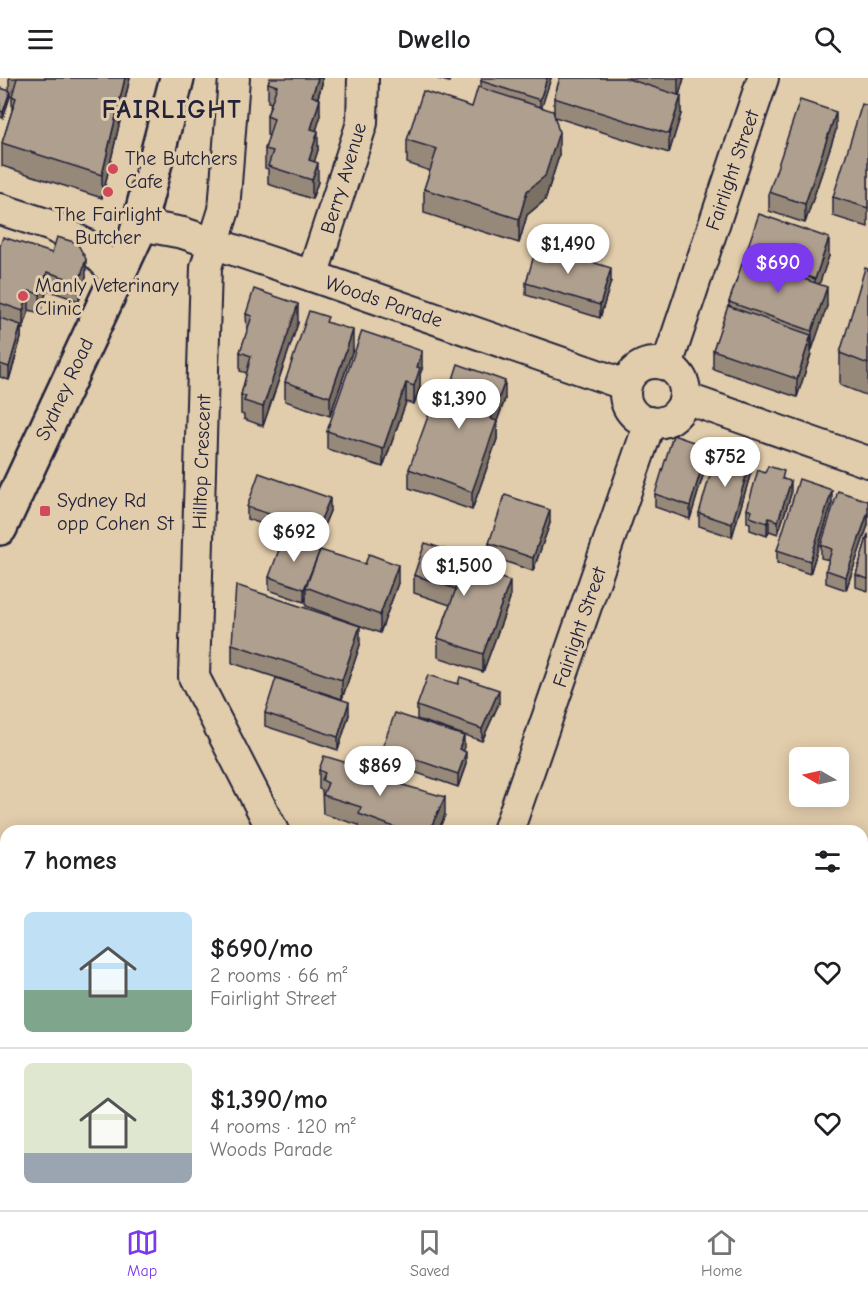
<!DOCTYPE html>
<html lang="en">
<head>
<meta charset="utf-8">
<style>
  body { margin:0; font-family:"Comic Neue",sans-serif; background:#f2f2f2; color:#202124; height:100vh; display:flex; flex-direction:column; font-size:22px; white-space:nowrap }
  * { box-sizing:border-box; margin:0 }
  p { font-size:20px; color:#757577 }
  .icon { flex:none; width:33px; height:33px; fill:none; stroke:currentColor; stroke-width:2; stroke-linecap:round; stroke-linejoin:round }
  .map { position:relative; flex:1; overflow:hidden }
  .drawer { position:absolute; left:0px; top:747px; width:868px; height:386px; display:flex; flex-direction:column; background:#fff; border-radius:18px 18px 0 0; box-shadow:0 3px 15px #0003 }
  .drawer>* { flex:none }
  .needle { width:39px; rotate:279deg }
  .tools { position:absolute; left:789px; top:669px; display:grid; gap:12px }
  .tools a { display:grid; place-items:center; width:60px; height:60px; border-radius:9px; background:#fff; box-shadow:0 3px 15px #0003; font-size:30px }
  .price { position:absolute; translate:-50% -51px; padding:0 14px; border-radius:21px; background:#fff; color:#222; font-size:20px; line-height:39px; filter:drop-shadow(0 2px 3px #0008) }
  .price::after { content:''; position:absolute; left:50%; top:36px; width:18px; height:14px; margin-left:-9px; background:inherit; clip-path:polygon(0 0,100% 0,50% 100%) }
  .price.selected { background:#7c3aed; color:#fff }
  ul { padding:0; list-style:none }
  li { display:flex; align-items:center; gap:18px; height:150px; padding:0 24px }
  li+li { border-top:2px solid #e0e0e0 }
  li span { display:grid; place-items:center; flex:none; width:168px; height:120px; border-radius:9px; color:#555 }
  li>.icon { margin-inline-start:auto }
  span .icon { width:72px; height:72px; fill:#fffc; stroke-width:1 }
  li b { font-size:26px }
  h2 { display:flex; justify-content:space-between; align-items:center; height:72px; padding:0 24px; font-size:26px }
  header { display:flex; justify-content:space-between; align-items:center; height:78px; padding:0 24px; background:#fff; font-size:27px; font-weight:600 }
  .menu { display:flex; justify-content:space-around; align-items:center; height:84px; border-top:2px solid #e0e0e0; background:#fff; font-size:16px; color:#757577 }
  .menu a { display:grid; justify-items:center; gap:3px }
  .menu .selected { color:#7c3aed }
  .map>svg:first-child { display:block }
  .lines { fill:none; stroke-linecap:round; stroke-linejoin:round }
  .street-casing { stroke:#22223b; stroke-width:34 }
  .primary-casing { stroke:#22223b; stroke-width:38 }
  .street { stroke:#e1ccab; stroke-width:30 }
  .primary { stroke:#e1ccab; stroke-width:33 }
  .wall { fill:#96897a; stroke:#22223b; stroke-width:1.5 }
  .shaded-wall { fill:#7a6f63; stroke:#22223b; stroke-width:1.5 }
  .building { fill:#af9f8e; stroke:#22223b; stroke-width:1.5 }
  .poi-dot { fill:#d1495b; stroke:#e1ccab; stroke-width:2 }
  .labels { text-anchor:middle; stroke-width:6; stroke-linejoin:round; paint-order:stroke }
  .poi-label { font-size:20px; fill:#22223b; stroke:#e1ccab; text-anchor:start }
  .street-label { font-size:20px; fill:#22223b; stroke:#e1ccab }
  .district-label { font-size:26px; font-weight:bold; letter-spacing:1.5px; fill:#22223b; stroke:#e1ccab }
</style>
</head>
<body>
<header><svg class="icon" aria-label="menu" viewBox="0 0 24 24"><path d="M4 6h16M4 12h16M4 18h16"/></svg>Dwello<svg class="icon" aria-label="search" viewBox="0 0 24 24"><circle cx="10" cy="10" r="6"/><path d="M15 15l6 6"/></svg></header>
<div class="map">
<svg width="868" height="1132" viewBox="0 0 868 1132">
  <rect width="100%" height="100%" fill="#e1ccab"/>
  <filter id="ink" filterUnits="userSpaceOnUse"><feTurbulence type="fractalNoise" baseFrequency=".0167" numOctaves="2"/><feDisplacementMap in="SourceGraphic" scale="12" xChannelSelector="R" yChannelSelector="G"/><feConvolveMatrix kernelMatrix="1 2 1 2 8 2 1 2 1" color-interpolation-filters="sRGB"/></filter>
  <g filter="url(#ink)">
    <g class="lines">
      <!-- street casing -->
      <g class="street-casing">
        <g id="street">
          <polyline points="234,0 224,132 206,189 194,599 273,753"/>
          <polyline points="0,131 52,148 90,169 117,197"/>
          <polyline points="140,147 183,155 312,198 626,307"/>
          <polyline points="312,198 362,45 363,0"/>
          <circle cx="655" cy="315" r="30"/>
          <polyline points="667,287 763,0"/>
          <polyline points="685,320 868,384"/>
          <polyline points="508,753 650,344"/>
          <polyline points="862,876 868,860"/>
          <polyline points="387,1132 388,1126"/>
          <polyline points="776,1132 778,1126"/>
        </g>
      </g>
      <!-- primary casing -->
      <g class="primary-casing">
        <polyline id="primary" points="0,450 136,158 177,0"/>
      </g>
      <!-- street -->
      <use href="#street" class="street"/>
      <!-- primary -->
      <use href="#primary" class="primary"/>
    </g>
    <!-- wall -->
    <g class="wall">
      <polygon points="9,0 130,0 102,120 2,88 2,65 12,33 12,18 10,18 3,40 0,39 0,10 9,13"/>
      <polygon points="322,0 322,6 318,20 320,40 316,53 318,72 314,84 318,104 312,121 268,106 268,91 265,90 265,71 269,58 267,57 267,38 271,25 268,24 268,5"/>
      <polygon points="435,0 450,0 449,4"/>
      <polygon points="551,0 541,29 554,35 554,20 560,0 684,0 679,17 681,36 669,75 555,39 559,78 545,122 527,137 519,165 424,135 424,111 430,93 407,85 407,62 472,29 481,9 481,3"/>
      <polygon points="868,28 868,149 833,138 833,119"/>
      <polygon points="836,52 805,145 769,133 769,114"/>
      <polygon points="0,168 86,199 79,223 47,212 40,235 29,232 23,251 21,251 21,260 9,302 0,299"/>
      <polygon points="745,177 829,178 819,206 827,228 811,272 811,276 797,319 713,291 713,272 729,229 729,224 745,181"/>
      <polygon points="868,191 868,318 840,307 840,275"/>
      <polygon points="611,203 600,240 526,217 526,205"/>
      <polygon points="246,236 298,245 263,348 244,341 244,337 241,336 241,317 247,295 240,293 240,274 247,255"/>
      <polygon points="353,271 330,338 285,323 285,304"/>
      <polygon points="422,291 420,296 420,309 414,326 406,324 383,389 327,371 327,353"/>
      <polygon points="505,321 497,343 497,361 472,432 409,410 409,391 446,323"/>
      <polygon points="708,381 690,441 655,429 655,416"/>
      <polygon points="751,394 732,459 699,448 699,435"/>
      <polygon points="784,401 791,416 778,456 769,453 767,458 750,452 750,445 747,444 747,431"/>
      <polygon points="868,423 868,447 846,512 826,505 826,492 829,482 821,480 821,467"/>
      <polygon points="832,425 810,496 777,485 777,472"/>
      <polygon points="247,429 330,433 317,464 247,441"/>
      <polygon points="550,445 533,493 489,478 489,465"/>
      <polygon points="868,456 868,513 856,509 856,497"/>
      <polygon points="463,488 510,521 483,594 438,579 438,560 450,527 414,515 414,497"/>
      <polygon points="269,499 398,505 380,555 306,528 306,519 304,524 269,512"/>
      <polygon points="232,566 360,567 342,621 232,585"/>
      <polygon points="458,606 499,625 482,663 417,641 417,628"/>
      <polygon points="265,635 349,637 338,672 265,648"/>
      <polygon points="382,670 464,671 463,672 466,686 458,709 382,683"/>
      <polygon points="319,692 381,701 445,737 438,753 359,753 359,747 323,736 322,712 319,711"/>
      <polygon points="97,1126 174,1126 175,1132 98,1132"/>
    </g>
    <!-- shaded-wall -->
    <g class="shaded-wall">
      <polygon points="125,0 130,0 102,120 102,97"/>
      <polygon points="318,0 322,0 322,6 312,37 312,18"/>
      <polygon points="547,0 551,0 540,35 540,22"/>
      <polygon points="678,0 684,0 678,21"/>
      <polygon points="10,13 10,19 3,40 3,34"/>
      <polygon points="681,18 681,36 669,75 669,56"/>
      <polygon points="320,21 320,40 311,69 311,51"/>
      <polygon points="836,34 836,52 805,145 805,126"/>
      <polygon points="318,53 318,72 309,101 309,82"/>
      <polygon points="559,54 559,78 545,122 527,137 519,165 519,141 527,113"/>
      <polygon points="318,85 318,104 312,121 312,102"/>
      <polygon points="829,160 829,178 815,219 815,201"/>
      <polygon points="86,181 86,199 79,223 79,204"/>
      <polygon points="611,190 611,203 600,240 600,227"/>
      <polygon points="47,194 47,212 40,235 40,216"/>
      <polygon points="827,209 827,228 812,272 812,253"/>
      <polygon points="29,213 29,232 23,251 23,233"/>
      <polygon points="298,226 298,245 263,348 263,329"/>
      <polygon points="21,247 21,260 9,302 9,289"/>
      <polygon points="353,252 353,271 330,338 330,319"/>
      <polygon points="811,257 811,276 797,319 797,301"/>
      <polygon points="422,273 422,291 420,296 420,309 414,326 414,308 417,289"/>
      <polygon points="505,303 505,321 497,343 497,361 472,432 472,414 491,341"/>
      <polygon points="406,305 406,324 383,389 383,371"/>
      <polygon points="708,369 708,381 690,441 690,428"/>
      <polygon points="751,381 751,394 732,459 732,446"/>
      <polygon points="791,403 791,416 778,456 778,443"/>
      <polygon points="832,412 832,425 810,496 810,483"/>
      <polygon points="330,420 330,433 317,464 317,451"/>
      <polygon points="550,432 550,445 533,493 533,480"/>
      <polygon points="868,434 868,447 846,512 846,499"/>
      <polygon points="769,440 769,453 767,458 767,445"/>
      <polygon points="320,472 306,509 306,519 304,524 304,511"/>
      <polygon points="463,477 463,496 460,487"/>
      <polygon points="398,487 398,505 380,555 380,537"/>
      <polygon points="510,503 510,521 483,594 483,576"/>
      <polygon points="360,548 360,567 342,621 342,602"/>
      <polygon points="499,612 499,625 482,663 482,651"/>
      <polygon points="349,624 349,637 338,672 338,659"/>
      <polygon points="464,658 464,671 459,684 459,671"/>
      <polygon points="466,674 466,686 458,709 458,696"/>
      <polygon points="445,719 445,737 438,753 429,753"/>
    </g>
    <!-- building -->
    <g class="building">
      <polygon points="17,0 125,0 102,97 2,65 16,20 12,18"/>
      <polygon points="270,0 318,0 312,18 320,21 311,51 318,53 309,82 318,85 312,102 268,88 273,73 265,71 274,41 267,38 277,8 268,5"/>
      <polygon points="482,0 547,0 540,22 481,3"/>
      <polygon points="560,0 625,0 681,18 669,56 554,20"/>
      <polygon points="478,9 553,33 559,54 545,98 527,113 519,141 424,111 437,71 407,62 423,13 472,29"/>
      <polygon points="0,10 10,13 3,34 0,33"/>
      <polygon points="800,22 836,34 805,126 769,114"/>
      <polygon points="862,26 868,28 868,130 833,119"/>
      <polygon points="759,136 829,160 815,201 745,177"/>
      <polygon points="3,159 52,175 57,159 77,165 86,181 79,204 47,194 40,216 29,213 23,233 0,225 0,168"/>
      <polygon points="537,167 611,190 600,227 526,205"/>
      <polygon points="744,180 827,209 812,253 729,224"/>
      <polygon points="865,190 868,191 868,286 840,275"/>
      <polygon points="254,211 298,226 263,329 244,323 246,318 241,317 251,278 240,274 252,238 246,236"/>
      <polygon points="728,228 811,257 797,301 713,272"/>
      <polygon points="309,233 328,239 326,244 353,252 330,319 285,304"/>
      <polygon points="0,240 21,247 9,289 0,286"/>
      <polygon points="362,253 422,273 417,289 420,290 414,308 406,305 383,371 327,353"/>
      <polygon points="458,286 505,303 491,341 497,343 472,414 409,391 435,319 446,323"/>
      <polygon points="673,357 708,369 690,428 655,416"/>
      <polygon points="731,375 751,381 732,446 699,435 715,380 729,384"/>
      <polygon points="768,388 784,393 782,401 791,403 778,443 769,440 767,445 750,439 752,433 747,431 758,392 765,395"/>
      <polygon points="259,395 330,420 317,451 247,429"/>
      <polygon points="799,401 832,412 810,483 777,472"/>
      <polygon points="838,413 868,423 868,434 846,499 826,492 832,471 821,467"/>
      <polygon points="505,417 550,432 533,480 489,465"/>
      <polygon points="868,456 868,501 856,497"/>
      <polygon points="284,458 320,472 304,511 269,499"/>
      <polygon points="425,465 463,477 460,487 510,503 483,576 438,560 456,511 414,497"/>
      <polygon points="320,472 365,486 369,476 398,487 380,537 306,509"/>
      <polygon points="236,507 360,548 342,602 232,566"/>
      <polygon points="428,597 458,606 460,599 499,612 482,651 417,628"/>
      <polygon points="276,600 349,624 338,659 265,635"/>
      <polygon points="395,635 464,658 459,671 466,674 458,696 382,670"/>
      <polygon points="324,678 381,695 378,700 445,719 429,753 405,753 359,736 361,729 323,717 328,705 322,702 325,695 319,692"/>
      <polygon points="100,1126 174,1126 175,1132 101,1132"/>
    </g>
  </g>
  <!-- markers -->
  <g class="poi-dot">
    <circle cx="113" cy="91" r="6"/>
    <circle cx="108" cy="114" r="6"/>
    <circle cx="23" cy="218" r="6"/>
    <rect x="39" y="427" width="12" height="12" rx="3"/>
  </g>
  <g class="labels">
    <!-- poi labels -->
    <g class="poi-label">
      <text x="125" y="87">The Butchers<tspan x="125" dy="23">Cafe</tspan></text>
      <text x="108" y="143" text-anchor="middle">The Fairlight<tspan x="108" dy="23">Butcher</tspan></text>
      <text x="35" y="214">Manly Veterinary<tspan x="35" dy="23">Clinic</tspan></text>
      <text x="57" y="429">Sydney Rd<tspan x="57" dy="23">opp Cohen St</tspan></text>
    </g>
    <!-- street labels -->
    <g class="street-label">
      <text transform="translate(732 92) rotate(-71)" y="7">Fairlight Street</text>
      <text transform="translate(343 100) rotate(-73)" y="7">Berry Avenue</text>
      <text transform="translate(384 223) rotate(19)" y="7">Woods Parade</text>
      <text transform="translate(64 311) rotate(-65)" y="7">Sydney Road</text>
      <text transform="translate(201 384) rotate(-88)" y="7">Hilltop Crescent</text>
      <text transform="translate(579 549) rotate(-71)" y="7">Fairlight Street</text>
    </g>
    <!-- district labels -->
    <g class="district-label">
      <text x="172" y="40">FAIRLIGHT</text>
    </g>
  </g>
</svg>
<div class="tools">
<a><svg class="needle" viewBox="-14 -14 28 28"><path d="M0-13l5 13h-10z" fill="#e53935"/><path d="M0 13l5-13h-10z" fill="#757577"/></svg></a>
</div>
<b class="price" style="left:568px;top:197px">$1,490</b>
<b class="price selected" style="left:778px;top:216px">$690</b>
<b class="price" style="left:459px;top:352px">$1,390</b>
<b class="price" style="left:725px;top:410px">$752</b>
<b class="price" style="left:294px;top:485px">$692</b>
<b class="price" style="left:464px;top:519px">$1,500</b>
<b class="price" style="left:380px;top:719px">$869</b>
<section class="drawer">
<h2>7 homes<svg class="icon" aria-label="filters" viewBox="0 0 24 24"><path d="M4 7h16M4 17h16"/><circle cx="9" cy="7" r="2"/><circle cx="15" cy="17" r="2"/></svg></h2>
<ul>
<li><span style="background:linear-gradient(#bfe0f5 65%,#7fa58c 0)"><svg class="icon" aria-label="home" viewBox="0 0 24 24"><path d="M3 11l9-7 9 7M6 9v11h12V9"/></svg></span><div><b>$690/mo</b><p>2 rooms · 66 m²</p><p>Fairlight Street</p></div><svg class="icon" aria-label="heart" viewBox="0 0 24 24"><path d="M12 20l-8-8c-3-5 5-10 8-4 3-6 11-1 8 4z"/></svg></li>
<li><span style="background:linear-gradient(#dfe7d0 75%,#9aa5b1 0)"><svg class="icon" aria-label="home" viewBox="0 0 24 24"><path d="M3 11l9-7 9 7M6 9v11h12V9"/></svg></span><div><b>$1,390/mo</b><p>4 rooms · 120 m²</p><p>Woods Parade</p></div><svg class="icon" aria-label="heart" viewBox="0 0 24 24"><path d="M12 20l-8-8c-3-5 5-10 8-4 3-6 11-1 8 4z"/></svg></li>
</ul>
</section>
</div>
<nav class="menu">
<a class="selected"><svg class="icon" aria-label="map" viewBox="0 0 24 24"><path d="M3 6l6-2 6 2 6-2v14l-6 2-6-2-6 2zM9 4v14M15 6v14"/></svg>Map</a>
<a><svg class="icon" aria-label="saved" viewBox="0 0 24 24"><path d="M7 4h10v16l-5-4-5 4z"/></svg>Saved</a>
<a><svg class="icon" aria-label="home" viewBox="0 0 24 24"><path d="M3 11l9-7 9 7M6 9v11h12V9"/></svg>Home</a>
</nav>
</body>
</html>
